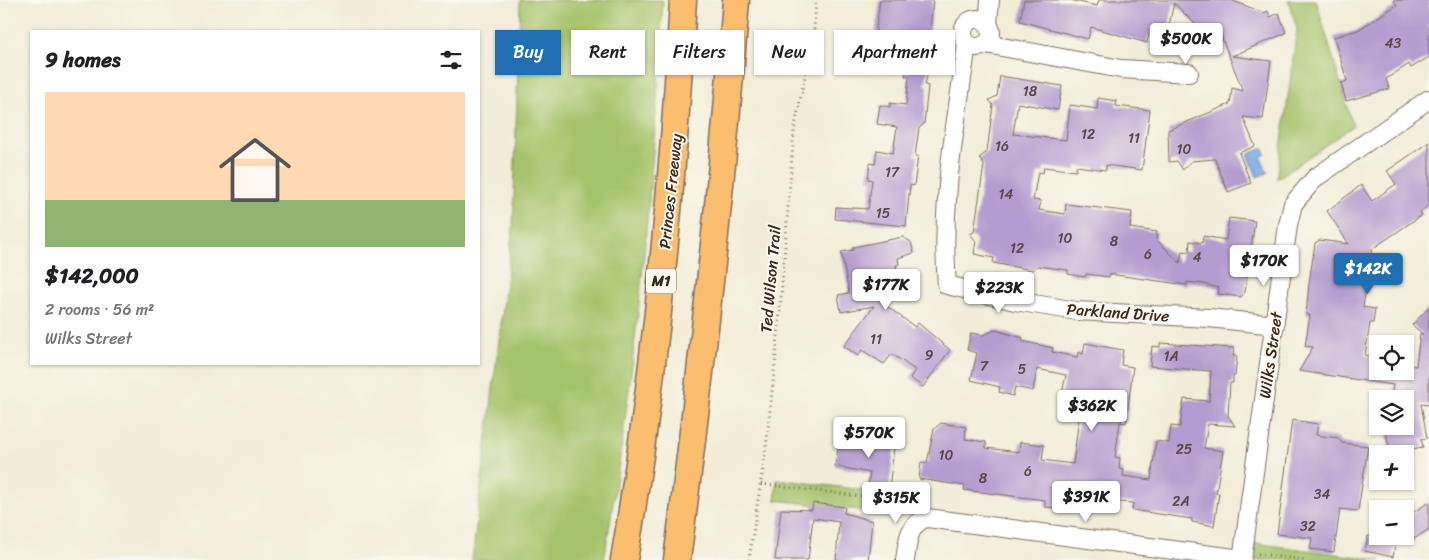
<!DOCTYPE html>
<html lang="en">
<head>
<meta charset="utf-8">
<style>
  body { margin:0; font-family:Sriracha,sans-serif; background:#f6f6f6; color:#202124; height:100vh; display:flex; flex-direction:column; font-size:19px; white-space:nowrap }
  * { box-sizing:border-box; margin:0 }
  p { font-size:16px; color:#757577 }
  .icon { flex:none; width:28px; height:28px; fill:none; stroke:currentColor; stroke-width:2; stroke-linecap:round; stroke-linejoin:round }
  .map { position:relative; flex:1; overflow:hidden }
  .panel { position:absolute; left:30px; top:30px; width:450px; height:335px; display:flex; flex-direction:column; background:#fff; border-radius:0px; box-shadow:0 1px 4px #0004 }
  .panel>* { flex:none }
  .guide { position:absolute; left:495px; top:30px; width:475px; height:45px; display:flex; gap:10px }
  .controls { position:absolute; left:1369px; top:335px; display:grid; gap:10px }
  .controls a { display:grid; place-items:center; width:45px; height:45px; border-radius:0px; background:#fff; box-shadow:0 1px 4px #0004; font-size:25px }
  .price { position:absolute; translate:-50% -42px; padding:0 11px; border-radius:5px; background:#fff; color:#222; font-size:16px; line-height:32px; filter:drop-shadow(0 1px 2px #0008) }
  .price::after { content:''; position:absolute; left:50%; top:30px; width:15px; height:11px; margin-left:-8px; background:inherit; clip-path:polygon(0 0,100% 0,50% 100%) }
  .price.on { background:#1f6fb2; color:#fff }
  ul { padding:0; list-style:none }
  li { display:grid; align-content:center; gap:10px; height:265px; padding:0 15px }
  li+li { border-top:1px solid #e0e0e0 }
  li span { display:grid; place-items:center; height:155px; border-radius:0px; color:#555 }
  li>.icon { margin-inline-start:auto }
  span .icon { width:90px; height:90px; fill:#fffc; stroke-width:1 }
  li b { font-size:21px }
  h2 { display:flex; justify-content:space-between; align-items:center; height:60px; padding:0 15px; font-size:21px }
  .pill { padding:0 18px; border-radius:0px; background:#fff; box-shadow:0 1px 4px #0004; font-size:18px; line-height:45px }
  .pill.on { background:#1f6fb2; color:#fff }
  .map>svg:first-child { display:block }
  .green { fill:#a5c36b; stroke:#707644 }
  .water { fill:#79aae4; stroke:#5a6a81 }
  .building { fill:#b39ccf }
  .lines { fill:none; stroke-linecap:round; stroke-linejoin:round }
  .minor-casing { stroke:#7b6e5f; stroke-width:20 }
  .highway-casing { stroke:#7b6e5f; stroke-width:29 }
  .path { stroke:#7b6e5f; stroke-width:3; stroke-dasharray:1 4; stroke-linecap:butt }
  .minor { stroke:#fff; stroke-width:18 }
  .highway { stroke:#fbbd6e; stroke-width:26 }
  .labels { text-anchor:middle; stroke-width:4; stroke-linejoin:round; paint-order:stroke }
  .number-label { font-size:14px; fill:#59464a }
  .shield { fill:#fbf7ec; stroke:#75685c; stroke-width:1 }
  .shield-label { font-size:15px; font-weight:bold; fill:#3b2a1e }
  .street-label { font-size:16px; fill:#3b2a1e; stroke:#fbf7ec }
</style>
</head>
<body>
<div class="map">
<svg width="1429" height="560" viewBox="0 0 1429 560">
  <rect width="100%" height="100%" fill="#fbf7ec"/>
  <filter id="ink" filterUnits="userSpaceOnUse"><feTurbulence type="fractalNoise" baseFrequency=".02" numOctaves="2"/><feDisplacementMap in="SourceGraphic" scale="10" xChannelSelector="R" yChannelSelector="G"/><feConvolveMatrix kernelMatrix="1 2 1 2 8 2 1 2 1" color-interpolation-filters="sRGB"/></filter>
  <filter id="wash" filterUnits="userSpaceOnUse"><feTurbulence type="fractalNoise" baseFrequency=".0096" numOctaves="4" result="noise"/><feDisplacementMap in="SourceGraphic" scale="20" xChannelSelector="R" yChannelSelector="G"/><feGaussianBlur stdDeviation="1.12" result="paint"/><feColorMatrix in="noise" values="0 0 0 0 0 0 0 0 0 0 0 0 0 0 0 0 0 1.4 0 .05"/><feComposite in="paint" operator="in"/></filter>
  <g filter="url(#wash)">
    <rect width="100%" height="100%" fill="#f2edd8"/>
    <!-- green -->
    <g class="green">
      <path d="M520 0H663C653 188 635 375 604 560H472L513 226Z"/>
      <polygon points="1288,0 1316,0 1353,126 1277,179 1297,29"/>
      <polygon points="777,479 887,493 884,513 775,500"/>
      <polygon points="1254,543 1381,560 1252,560"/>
    </g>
    <!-- water -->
    <polygon class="water" points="1263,148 1266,154 1261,157 1268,173 1257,177 1248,154"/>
    <g id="blocks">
      <!-- building -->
      <g class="building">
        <polygon points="880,0 933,0 930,31 934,32 931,50 935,59 930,62 925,85 928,86 924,124 919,128 915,156 918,156 914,186 910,185 906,226 835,219 836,207 868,209 872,180 868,179 870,163 875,164 877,150 893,153 897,127 877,124 880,105 890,107 890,103 906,105 909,76 905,76 907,64 875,60 876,51 873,50"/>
        <polygon points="1024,0 1070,0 1097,6 1099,0 1231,0 1264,13 1268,11 1270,17 1279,13 1286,33 1232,56 1271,61 1263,119 1243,117 1255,146 1239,153 1251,183 1228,192 1215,159 1191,161 1183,170 1177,161 1169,162 1168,130 1230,104 1232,88 1243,91 1217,26 1207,36 1174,3 1167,33 1158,31 1157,36 1149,34 1147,43 1091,27 1088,39 1020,21"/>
        <polygon points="1393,0 1429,0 1429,57 1411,68 1409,64 1386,79 1389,89 1346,101 1341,83 1347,81 1334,37 1358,30 1397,5"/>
        <polygon points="1000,76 1062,86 1058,110 1018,103 1013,134 1066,140 1070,105 1097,109 1098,98 1117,101 1116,106 1150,110 1142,170 1106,165 1106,170 1076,166 1076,171 1044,167 1043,173 1038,172 1033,200 1041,201 1039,210 1065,214 1066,204 1132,212 1130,228 1157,232 1156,239 1180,263 1182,251 1189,252 1190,241 1202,243 1203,236 1226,240 1229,218 1255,221 1245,292 1241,297 1218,294 1219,288 1204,284 1187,282 1187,285 1109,274 1109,277 1086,274 1085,277 1068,274 1068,270 1038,266 1032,270 993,263 994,258 974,254 976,241 970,234 974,232 984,165 979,158 987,152 993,105 989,100 997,96"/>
        <polygon points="1429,142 1429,205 1420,212 1422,215 1372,249 1363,307 1375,309 1373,323 1370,323 1365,355 1377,357 1375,371 1405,371 1405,365 1416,366 1420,334 1423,334 1412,325 1429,307 1429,405 1421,404 1427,438 1421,439 1423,447 1390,453 1385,426 1405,426 1405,399 1391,399 1393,385 1299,371 1313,347 1305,346 1310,315 1306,315 1309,284 1315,243 1320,240 1349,244 1327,211 1361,185 1372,201 1396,184 1387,171"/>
        <polygon points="903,237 911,242 914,253 898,258 899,264 896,265 899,281 862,288 915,327 918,323 950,350 923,387 910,378 915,370 892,354 884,364 862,350 858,356 844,346 874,306 841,312 838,295 849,293 841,252 853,250 853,247"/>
        <polygon points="995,330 1023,338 1022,341 1053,348 1052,352 1077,357 1078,352 1083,354 1085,343 1123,350 1121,365 1133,367 1126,423 1120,422 1115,457 1120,458 1119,469 1124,470 1123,476 1151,480 1156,441 1169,443 1171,426 1180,427 1184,399 1209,401 1211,371 1150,366 1152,346 1160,347 1160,343 1234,348 1233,356 1237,356 1235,376 1233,376 1233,383 1230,383 1228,416 1235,426 1208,424 1204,448 1223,451 1216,493 1219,493 1214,526 1192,522 1192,519 1132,510 1133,503 1103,501 1103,497 1076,494 1074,510 1045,507 1045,500 964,490 965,486 919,479 921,462 927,463 934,429 941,423 966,427 965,439 986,442 986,448 1019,452 1020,442 1044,445 1042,460 1073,464 1081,402 1061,398 1066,375 1037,369 1033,391 1015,387 1013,396 999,392 1000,387 971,380 977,353 967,350 971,333 983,335"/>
        <polygon points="1292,420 1318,424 1316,435 1338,438 1342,443 1368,446 1358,511 1340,509 1334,552 1310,549 1312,538 1277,534"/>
        <polygon points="858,435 895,440 889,488 868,485 870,473 835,466 839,443 856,446"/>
        <polygon points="1429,502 1429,529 1411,541 1405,532 1405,518"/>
        <polygon points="813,503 845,507 844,513 872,521 868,560 836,560 839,522 813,518 808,560 775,560 781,509 812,510"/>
        <polygon points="1368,536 1397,536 1393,557 1365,551"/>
      </g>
    </g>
  </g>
  <g filter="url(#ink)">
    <use href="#blocks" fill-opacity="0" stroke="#7b6e5f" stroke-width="1"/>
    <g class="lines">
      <!-- minor casing -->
      <g class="minor-casing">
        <g id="minor">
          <circle cx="977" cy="33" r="14"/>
          <polyline points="988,24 990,0"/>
          <path d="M967 43C956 126 940 200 947 285L1015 301 1077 311 1209 318 1275 325"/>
          <polyline points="986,44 1121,69 1189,73"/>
          <path d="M905 560C908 543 907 524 927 518L1242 559"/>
          <polyline points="1242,560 1288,225 1293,204 1315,178 1429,99"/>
        </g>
      </g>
      <!-- highway casing -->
      <g class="highway-casing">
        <g id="highway">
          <path d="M624 560C655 375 673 187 683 0"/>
          <path d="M677 560C701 374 722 188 736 0"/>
        </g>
      </g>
      <!-- path -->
      <g class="path">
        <polyline points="761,484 909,502"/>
        <polyline points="1258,554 1304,560"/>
        <polyline points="749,560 766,447 778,336 794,131 814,30 816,0"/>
      </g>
      <!-- minor -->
      <use href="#minor" class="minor"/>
      <!-- highway -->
      <use href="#highway" class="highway"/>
    </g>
  </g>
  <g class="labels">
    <!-- number labels -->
    <g class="number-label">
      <text x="1393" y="48">43</text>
      <text x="1030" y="96">18</text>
      <text x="1088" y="139">12</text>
      <text x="1134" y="143">11</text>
      <text x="1002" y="151">16</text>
      <text x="1184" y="154">10</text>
      <text x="892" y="177">17</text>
      <text x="1006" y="199">14</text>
      <text x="883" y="218">15</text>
      <text x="1065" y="243">10</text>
      <text x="1114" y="246">8</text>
      <text x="1017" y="253">12</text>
      <text x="1148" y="259">6</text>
      <text x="1197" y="262">4</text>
      <text x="876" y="344">11</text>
      <text x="929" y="360">9</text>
      <text x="1171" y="361">1A</text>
      <text x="984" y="371">7</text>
      <text x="1022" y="374">5</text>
      <text x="1184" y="454">25</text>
      <text x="946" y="460">10</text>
      <text x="1028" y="476">6</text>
      <text x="983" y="483">8</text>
      <text x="1322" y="499">34</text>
      <text x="1181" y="506">2A</text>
      <text x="1308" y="531">32</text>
    </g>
    <!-- shield labels -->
    <rect class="shield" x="646" y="268.5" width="30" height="25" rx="4"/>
    <g class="shield-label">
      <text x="661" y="286">M1</text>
    </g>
    <!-- street labels -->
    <g class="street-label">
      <text transform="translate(670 191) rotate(-84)" y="6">Princes Freeway</text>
      <text transform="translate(770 279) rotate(-85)" y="6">Ted Wilson Trail</text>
      <text transform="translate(1118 312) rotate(4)" y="6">Parkland Drive</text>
      <text transform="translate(1270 355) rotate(-82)" y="6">Wilks Street</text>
    </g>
  </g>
</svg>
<div class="controls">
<a><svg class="icon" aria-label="locate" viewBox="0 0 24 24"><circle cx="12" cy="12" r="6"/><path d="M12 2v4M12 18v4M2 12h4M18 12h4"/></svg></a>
<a><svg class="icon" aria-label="layers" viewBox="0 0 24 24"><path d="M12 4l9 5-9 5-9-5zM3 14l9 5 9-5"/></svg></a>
<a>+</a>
<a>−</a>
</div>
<b class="price" style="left:1186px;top:65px">$500K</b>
<b class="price" style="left:1264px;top:287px">$170K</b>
<b class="price on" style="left:1368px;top:295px">$142K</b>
<b class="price" style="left:886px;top:311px">$177K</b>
<b class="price" style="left:999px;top:314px">$223K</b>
<b class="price" style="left:1092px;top:432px">$362K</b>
<b class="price" style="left:869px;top:459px">$570K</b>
<b class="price" style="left:1086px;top:523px">$391K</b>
<b class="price" style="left:896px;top:524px">$315K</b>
<div class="guide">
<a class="pill on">Buy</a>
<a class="pill">Rent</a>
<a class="pill">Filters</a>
<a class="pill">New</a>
<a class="pill">Apartment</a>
</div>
<section class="panel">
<h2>9 homes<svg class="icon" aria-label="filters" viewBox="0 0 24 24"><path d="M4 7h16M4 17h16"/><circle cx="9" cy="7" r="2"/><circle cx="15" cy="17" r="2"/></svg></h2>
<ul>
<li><span style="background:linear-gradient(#ffd9b3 70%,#8fb573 0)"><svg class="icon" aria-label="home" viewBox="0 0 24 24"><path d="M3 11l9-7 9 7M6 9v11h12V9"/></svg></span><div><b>$142,000</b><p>2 rooms · 56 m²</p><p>Wilks Street</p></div></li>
</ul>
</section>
</div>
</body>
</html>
